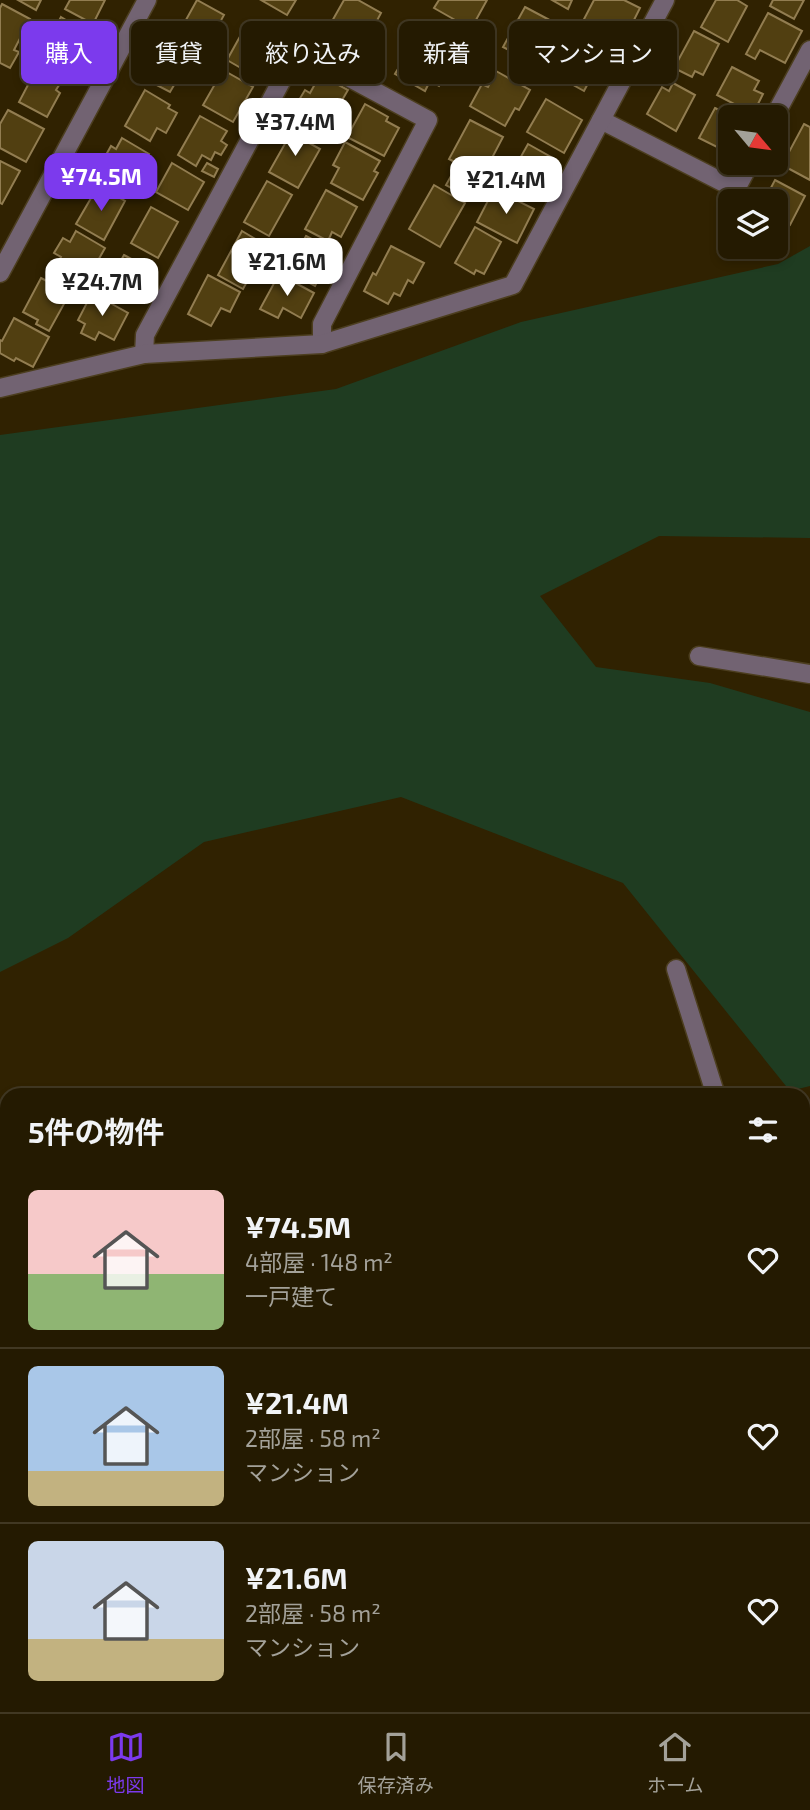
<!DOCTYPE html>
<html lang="ja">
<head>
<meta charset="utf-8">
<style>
  body { margin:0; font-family:"Exo 2","Noto Sans JP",sans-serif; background:#2c230b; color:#f1f3f6; height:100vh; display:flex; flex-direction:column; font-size:26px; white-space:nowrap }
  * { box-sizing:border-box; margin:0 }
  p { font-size:23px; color:#a3a199 }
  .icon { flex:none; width:38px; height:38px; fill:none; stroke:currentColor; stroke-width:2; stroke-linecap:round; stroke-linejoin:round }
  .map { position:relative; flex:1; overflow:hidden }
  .panel { position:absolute; left:0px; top:1088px; width:810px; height:625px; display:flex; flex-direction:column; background:#241a01; border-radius:21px 21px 0 0; box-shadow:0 4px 10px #0003,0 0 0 2px #413823 }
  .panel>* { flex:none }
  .guide { position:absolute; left:21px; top:21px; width:768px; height:63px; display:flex; gap:14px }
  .needle { width:46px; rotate:119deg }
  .fabs { position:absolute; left:718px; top:105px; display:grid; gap:14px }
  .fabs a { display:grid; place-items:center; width:70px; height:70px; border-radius:10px; background:#241a01; box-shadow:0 4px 10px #0003,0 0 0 2px #413823; font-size:35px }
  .price { position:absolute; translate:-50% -60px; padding:0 16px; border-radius:14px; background:#fff; color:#222; font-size:23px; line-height:46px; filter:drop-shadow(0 2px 4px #0008) }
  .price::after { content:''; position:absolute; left:50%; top:42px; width:21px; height:16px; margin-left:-10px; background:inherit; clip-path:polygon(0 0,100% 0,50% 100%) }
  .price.selected { background:#7c3aed; color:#fff }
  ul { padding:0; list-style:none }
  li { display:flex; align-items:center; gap:21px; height:175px; padding:0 28px }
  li+li { border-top:2px solid #413823 }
  li span { display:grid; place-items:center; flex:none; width:196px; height:140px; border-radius:10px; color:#555 }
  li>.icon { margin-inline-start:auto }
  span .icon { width:84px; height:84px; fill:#fffc; stroke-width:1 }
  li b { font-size:30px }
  h2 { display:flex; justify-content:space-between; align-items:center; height:84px; padding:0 28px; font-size:30px }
  .chip { padding:0 24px; border-radius:10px; background:#241a01; box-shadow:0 4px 10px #0003,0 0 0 2px #413823; font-size:24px; line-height:63px }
  .chip.selected { background:#7c3aed; color:#fff }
  .dock { display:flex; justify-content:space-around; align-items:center; height:98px; border-top:2px solid #413823; background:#241a01; font-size:19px; color:#a3a199 }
  .dock a { display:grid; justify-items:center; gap:4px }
  .dock .selected { color:#7c3aed }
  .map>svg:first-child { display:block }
  .green { fill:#1f3c21 }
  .building { fill:#513f11; stroke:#927d51; stroke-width:2 }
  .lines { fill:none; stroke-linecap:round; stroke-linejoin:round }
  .highway-tunnel { stroke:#4a3c1d; stroke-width:21; stroke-dasharray:21 10; stroke-linecap:butt }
  .minor-casing { stroke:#4c3e1f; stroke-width:21 }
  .major-casing { stroke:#4c3e1f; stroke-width:21 }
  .highway-casing { stroke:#4c3e1f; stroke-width:24 }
  .minor { stroke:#726372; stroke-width:18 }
  .major { stroke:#bfa0bf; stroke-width:18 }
  .highway { stroke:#deb8de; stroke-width:21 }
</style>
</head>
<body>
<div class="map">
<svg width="810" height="1712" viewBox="0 0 810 1712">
  <rect width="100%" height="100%" fill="#302201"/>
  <!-- green -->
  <g class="green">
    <polygon points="810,246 810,538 659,536 540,596 596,667 710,683 810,712 810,1086 790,1091 623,883 401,797 204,842 68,938 0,972 0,435 336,389 521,322 778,264"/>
    <polygon points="810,1649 810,1712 689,1712 691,1706 803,1706 803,1652"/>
  </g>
  <!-- building -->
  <g class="building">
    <polygon points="18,0 41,0 36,10"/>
    <polygon points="70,0 105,0 93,24 65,9"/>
    <polygon points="197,0 224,15 204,51 177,36"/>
    <polygon points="261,0 296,0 287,15"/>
    <polygon points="344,0 358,0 381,13 362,49 327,30"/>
    <polygon points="439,0 487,0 471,29 434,8"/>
    <polygon points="552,0 572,0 568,9"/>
    <polygon points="594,0 624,0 640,8 623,42 583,21"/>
    <polygon points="716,0 737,0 747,6 728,42 701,27"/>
    <polygon points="773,0 804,0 794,19 770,6"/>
    <polygon points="2,4 30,19 14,50 19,52 10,68 0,63 0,8"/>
    <polygon points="525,7 559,25 537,65 503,47"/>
    <polygon points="768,13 802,31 785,63 760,50 755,59 746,54"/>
    <polygon points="61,17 81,29 74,41 83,46 76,60 67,56 63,62 43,51"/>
    <polygon points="248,22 268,33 263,42 273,48 263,65 253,59 246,71 227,60"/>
    <polygon points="694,31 719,44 703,75 695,71 692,77 674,68"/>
    <polygon points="425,32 458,51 439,86 430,81 425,91 395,74 411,47 416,49"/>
    <polygon points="584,33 609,46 603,57 610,61 599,80 592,76 584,91 559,77"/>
    <polygon points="171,43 191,55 185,65 192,69 186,78 180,75 170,92 149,81"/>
    <polygon points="35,61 64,77 56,90 60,93 47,117 19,102 29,83 25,80"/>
    <polygon points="732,67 759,81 754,90 763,94 753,114 717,95"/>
    <polygon points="223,70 253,87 233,122 203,105"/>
    <polygon points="496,71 530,90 519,110 515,108 505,126 470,106 482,84 488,87"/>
    <polygon points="320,75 348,90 326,128 293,110 305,90 310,93"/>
    <polygon points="673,83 695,95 676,131 647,114 662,87 669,91"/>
    <polygon points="145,90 170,105 168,108 177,113 166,133 157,128 150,141 125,126"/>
    <polygon points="546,99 582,120 564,153 527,132"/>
    <polygon points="365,104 388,117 386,121 399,128 384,156 347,137"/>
    <polygon points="715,108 733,117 730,117 729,153 699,138"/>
    <polygon points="8,110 44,129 26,162 0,148 0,124"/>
    <polygon points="200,116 227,131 221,141 227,145 221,155 215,152 211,160 202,155 196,166 178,155"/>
    <polygon points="470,120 503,137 482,177 449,159"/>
    <polygon points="804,124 810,127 810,180 782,165"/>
    <polygon points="295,126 312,136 309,143 320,149 298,188 269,172"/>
    <polygon points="122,138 149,154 128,190 102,175 106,167 101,164 111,146 116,149"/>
    <polygon points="345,142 380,161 374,171 378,173 363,200 331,183 339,168 333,165"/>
    <polygon points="528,144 558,161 539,195 509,178"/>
    <polygon points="0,161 20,171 2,204 0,203"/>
    <polygon points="172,163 204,182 188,210 156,192"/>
    <polygon points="207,163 218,169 214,177 202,171"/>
    <polygon points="456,167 481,180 471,199 446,185"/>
    <polygon points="775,180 805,196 790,225 775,217 775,201 764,201"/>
    <polygon points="267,181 292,195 269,236 244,222"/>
    <polygon points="434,185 465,203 440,247 409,229"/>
    <polygon points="98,186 125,201 104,240 76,224"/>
    <polygon points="494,189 534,209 517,243 477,222"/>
    <polygon points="326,190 357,207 341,237 332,232 328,241 305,229"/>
    <polygon points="151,207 178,222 158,258 131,243"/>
    <polygon points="475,227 501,242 484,274 476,270 474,274 455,263"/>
    <polygon points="76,231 105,248 82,289 59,277 65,266 58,263 61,257 54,253 63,238 70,242"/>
    <polygon points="242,231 267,246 243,289 218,275"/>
    <polygon points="306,236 334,251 315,286 287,271"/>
    <polygon points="391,246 424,263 413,283 408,280 400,296 394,293 388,304 364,291 373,273 376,275"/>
    <polygon points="124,255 146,267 128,299 106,287"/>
    <polygon points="279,274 314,293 301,318 283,308 278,318 260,309"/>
    <polygon points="208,275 240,292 230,312 221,308 211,326 188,314"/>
    <polygon points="41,278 70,293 49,331 36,324 38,320 23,312"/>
    <polygon points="92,293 128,313 114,340 99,332 95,340 81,333 85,324 78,320"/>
    <polygon points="14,318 49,337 33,367 16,358 14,361 0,353 0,340 2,341"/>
    <polygon points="810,1497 810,1641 803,1643 803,1500"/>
  </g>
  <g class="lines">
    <!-- highway-tunnel -->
    <g class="highway-tunnel">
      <polyline points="125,1712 133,1706"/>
      <polyline points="196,1712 205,1706"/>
    </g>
    <!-- minor casing -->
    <g class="minor-casing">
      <g id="minor">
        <polyline points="774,117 810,50"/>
        <polyline points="601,120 736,189 750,163"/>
        <polyline points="0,273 147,0"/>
        <polyline points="144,354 145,335 298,50 428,120 322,324 322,344"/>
        <polyline points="0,388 144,354 322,344 513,285 665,0"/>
        <polyline points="699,656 810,674"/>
        <polyline points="676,969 716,1096"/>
        <polyline points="803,1141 810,1139"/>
        <polyline points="0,1556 7,1552"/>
        <polyline points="358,1706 361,1712"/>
        <polyline points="555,1712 562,1706"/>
      </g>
    </g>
    <!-- major casing -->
    <g class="major-casing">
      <g id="major">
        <polyline points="803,1248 810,1245"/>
        <polyline points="803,1453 810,1450"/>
        <polyline points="77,1712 86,1706"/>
        <polyline points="213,1712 222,1706"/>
      </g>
    </g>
    <!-- highway casing -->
    <g class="highway-casing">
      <g id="highway">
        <polyline points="803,1320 810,1317"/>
        <polyline points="803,1371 810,1368"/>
      </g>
    </g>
    <!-- minor -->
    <use href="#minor" class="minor"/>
    <!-- major -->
    <use href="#major" class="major"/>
    <!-- highway -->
    <use href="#highway" class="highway"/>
  </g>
</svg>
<div class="fabs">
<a><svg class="needle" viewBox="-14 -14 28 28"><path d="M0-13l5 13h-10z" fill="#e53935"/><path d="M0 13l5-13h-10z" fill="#a3a199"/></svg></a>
<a><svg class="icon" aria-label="layers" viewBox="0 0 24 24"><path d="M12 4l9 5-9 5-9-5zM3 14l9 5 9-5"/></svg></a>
</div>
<b class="price" style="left:295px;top:158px">¥37.4M</b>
<b class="price selected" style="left:101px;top:213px">¥74.5M</b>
<b class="price" style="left:506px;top:216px">¥21.4M</b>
<b class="price" style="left:287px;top:298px">¥21.6M</b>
<b class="price" style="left:102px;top:318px">¥24.7M</b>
<div class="guide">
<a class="chip selected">購入</a>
<a class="chip">賃貸</a>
<a class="chip">絞り込み</a>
<a class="chip">新着</a>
<a class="chip">マンション</a>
</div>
<section class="panel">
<h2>5件の物件<svg class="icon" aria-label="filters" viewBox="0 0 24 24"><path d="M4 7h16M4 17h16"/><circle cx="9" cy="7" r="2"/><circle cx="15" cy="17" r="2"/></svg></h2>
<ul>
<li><span style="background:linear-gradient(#f6c9c9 60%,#8fb573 0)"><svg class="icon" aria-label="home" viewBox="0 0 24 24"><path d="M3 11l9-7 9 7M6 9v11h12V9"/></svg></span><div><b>¥74.5M</b><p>4部屋 · 148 m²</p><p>一戸建て</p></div><svg class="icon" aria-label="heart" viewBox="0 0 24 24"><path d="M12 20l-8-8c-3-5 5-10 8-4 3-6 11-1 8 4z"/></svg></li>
<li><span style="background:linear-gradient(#a9c7e8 75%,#c2b280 0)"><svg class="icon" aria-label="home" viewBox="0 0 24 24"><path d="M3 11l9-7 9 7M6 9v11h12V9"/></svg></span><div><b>¥21.4M</b><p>2部屋 · 58 m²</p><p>マンション</p></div><svg class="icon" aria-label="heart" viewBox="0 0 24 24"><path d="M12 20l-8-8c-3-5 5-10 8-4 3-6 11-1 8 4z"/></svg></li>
<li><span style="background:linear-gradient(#c9d6e8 70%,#c2b280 0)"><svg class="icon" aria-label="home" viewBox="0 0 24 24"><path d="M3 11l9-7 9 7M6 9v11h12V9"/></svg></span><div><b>¥21.6M</b><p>2部屋 · 58 m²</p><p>マンション</p></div><svg class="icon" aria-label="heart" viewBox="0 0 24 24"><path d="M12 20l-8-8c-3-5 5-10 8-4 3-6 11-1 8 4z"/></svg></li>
</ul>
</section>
</div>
<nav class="dock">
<a class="selected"><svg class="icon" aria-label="map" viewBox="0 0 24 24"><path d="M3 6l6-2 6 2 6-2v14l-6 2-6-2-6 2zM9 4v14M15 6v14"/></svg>地図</a>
<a><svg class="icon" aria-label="saved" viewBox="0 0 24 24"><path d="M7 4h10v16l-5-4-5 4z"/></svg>保存済み</a>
<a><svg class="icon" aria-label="home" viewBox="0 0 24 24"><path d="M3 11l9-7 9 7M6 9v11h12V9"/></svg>ホーム</a>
</nav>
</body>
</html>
